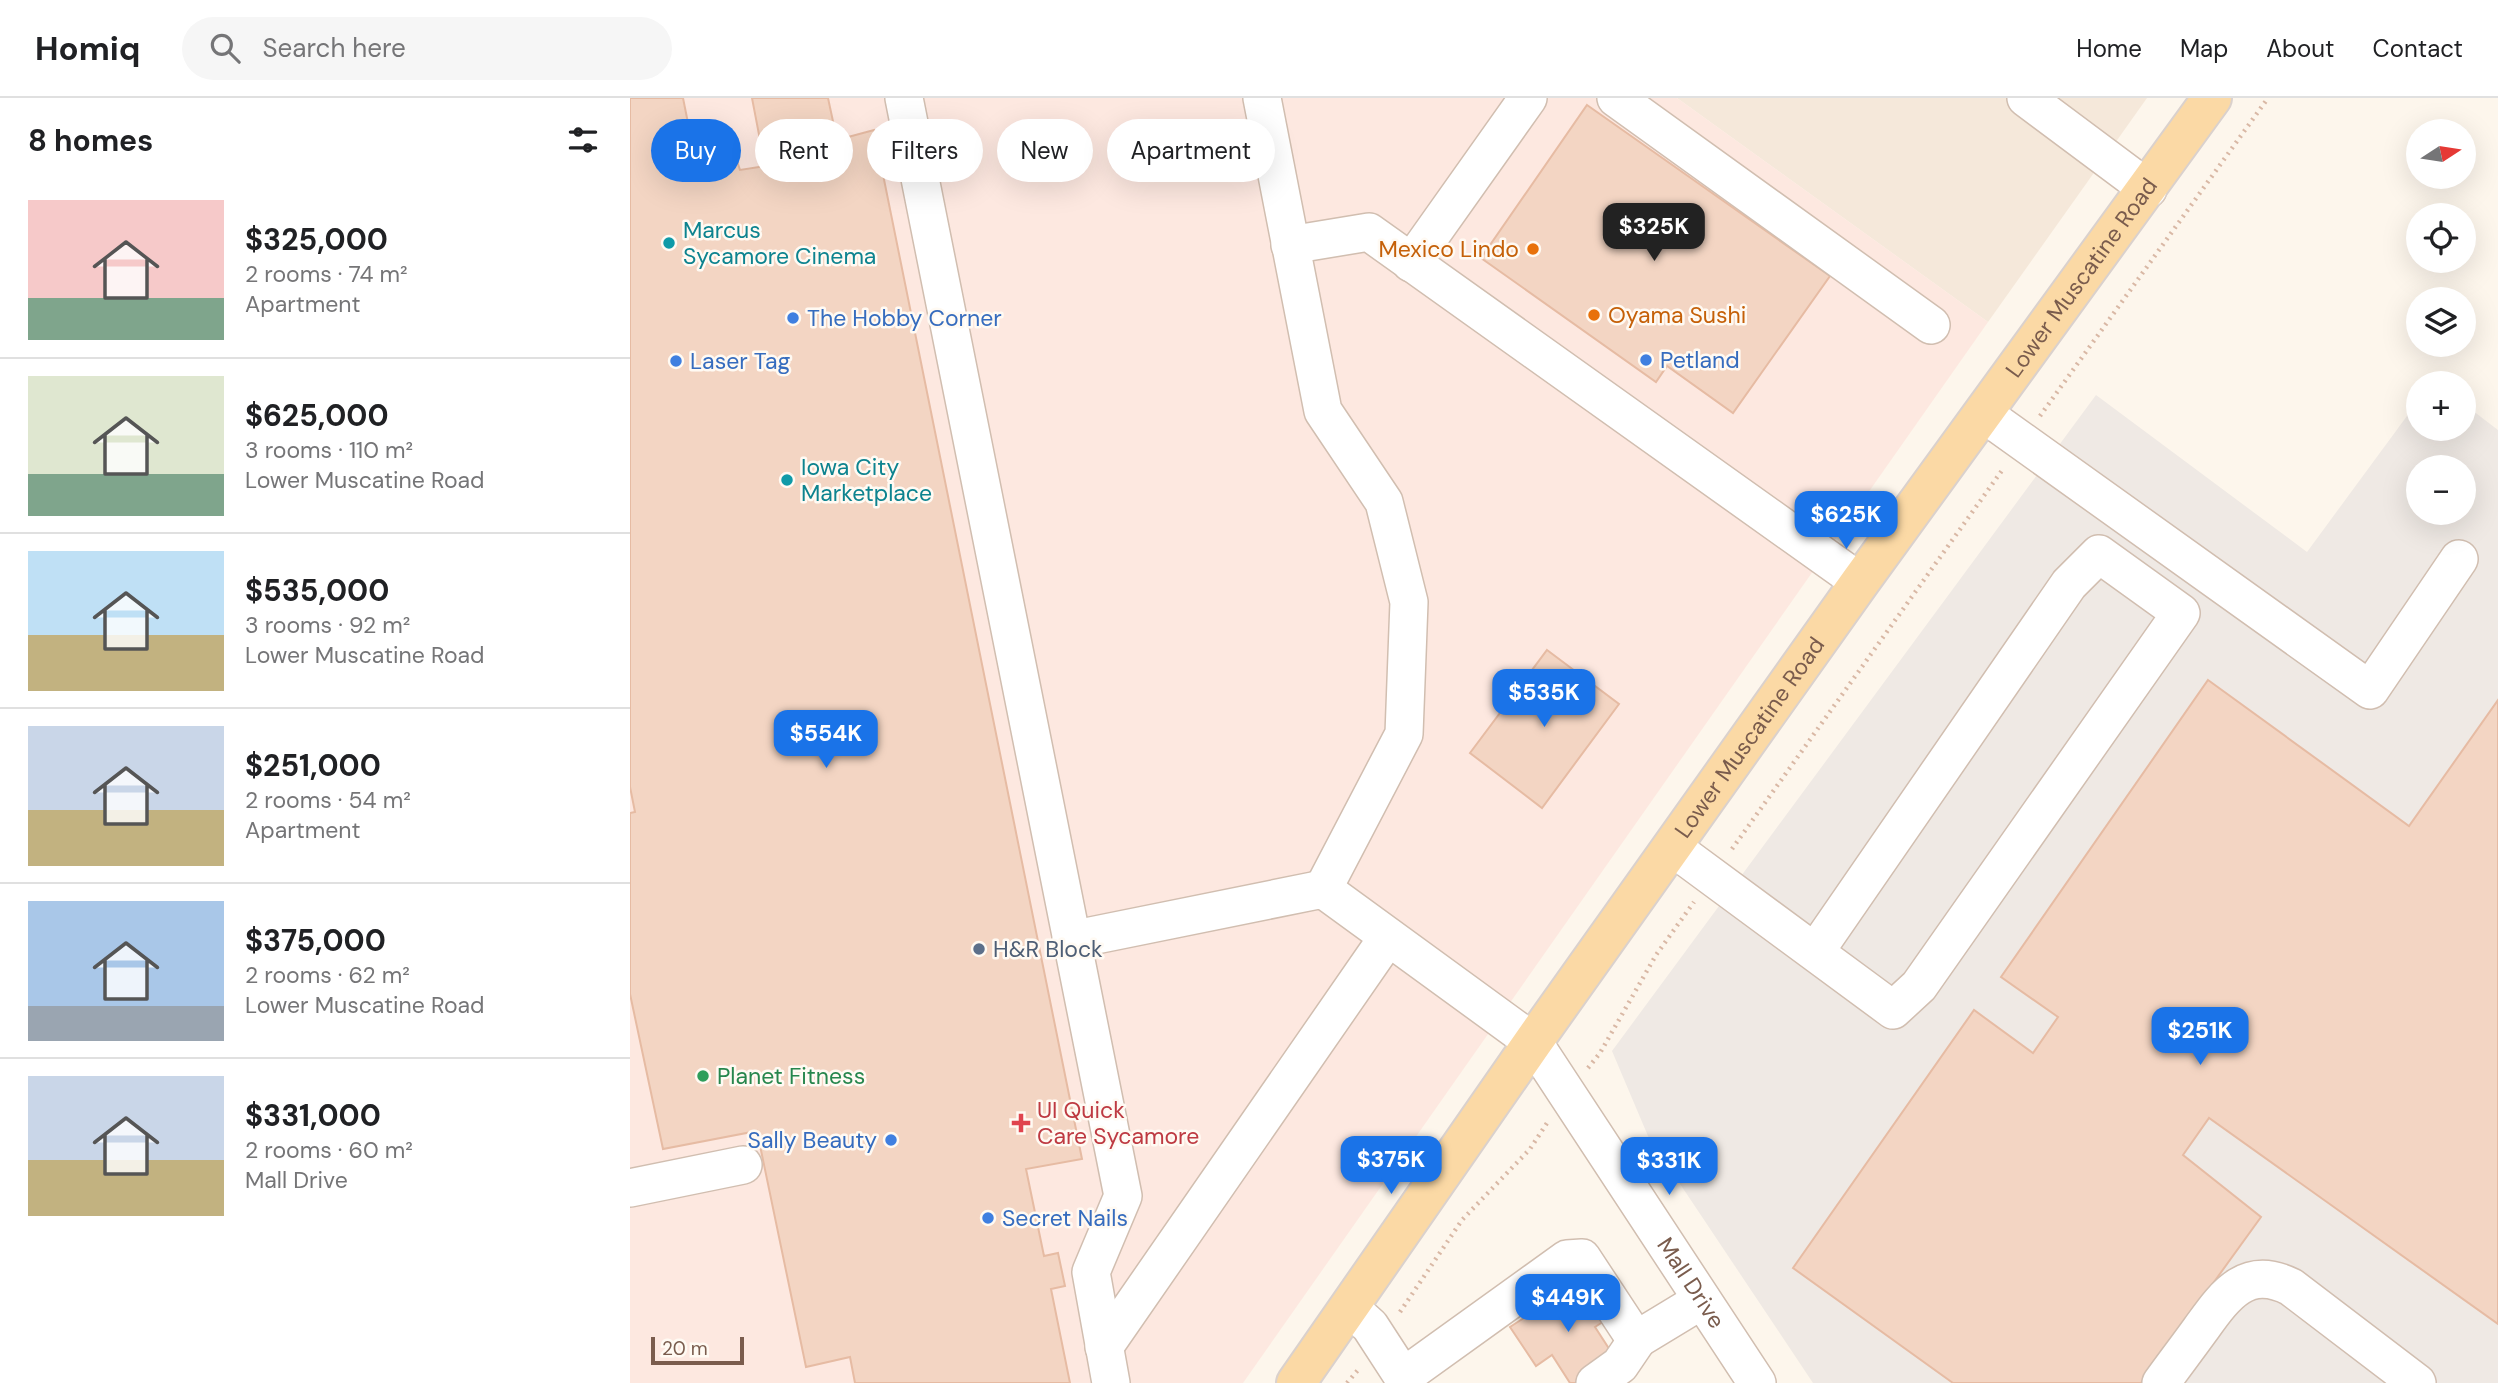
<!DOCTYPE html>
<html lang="en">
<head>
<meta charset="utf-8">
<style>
  body { margin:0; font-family:"DM Sans",sans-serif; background:#f6f6f6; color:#202124; height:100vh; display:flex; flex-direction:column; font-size:26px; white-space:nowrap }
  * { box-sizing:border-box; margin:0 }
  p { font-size:23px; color:#757577 }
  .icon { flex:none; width:38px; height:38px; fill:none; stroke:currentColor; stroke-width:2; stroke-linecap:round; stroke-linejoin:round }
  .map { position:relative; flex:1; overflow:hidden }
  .side { display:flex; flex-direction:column; background:#fff; width:630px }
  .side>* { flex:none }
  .guide { position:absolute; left:21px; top:21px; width:665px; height:63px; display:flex; gap:14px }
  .needle { width:46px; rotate:78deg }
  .buttons { position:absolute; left:1776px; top:21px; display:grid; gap:14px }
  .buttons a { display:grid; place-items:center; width:70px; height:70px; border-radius:50%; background:#fff; box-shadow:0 7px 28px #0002; font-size:35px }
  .scale { position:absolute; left:21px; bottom:18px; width:93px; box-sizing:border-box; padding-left:7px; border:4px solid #7a5c4d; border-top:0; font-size:19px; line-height:24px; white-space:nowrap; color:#7a5c4d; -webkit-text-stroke:5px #fffaf3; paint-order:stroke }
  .price { position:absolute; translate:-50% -60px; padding:0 16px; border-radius:14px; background:#1a73e8; color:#fff; font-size:23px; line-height:46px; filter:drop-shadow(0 2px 4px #0008) }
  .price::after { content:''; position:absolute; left:50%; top:42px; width:21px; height:16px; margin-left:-10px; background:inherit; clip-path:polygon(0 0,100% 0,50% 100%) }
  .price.active { background:#222; color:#fff }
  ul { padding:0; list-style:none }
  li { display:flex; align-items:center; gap:21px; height:175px; padding:0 28px }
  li+li { border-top:2px solid #e0e0e0 }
  li span { display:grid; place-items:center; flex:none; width:196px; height:140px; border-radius:0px; color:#555 }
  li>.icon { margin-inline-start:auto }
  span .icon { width:84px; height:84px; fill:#fffc; stroke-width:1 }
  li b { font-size:30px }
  h2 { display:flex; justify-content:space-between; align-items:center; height:84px; padding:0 28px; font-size:30px }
  .tag { padding:0 24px; border-radius:32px; background:#fff; box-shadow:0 7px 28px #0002; font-size:24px; line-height:63px }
  .tag.active { background:#1a73e8; color:#fff }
  header { display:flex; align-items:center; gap:42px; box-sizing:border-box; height:98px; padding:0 35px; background:#fff; border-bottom:2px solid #e0e0e0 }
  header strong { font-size:33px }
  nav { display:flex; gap:38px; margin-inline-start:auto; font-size:24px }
  .search { width:490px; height:63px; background:#f6f6f6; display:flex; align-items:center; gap:18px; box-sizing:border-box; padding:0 24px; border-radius:38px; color:#757577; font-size:26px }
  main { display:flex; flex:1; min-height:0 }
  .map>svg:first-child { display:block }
  .residential { fill:#f5e8da }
  .commercial { fill:#fde8e0 }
  .industrial { fill:#efe9e4; fill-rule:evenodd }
  .building { fill:#f3d5c3; stroke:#e6bba3; stroke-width:2 }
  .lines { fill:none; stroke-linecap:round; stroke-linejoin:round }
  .minor-casing { stroke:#d1beb0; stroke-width:40 }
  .major-casing { stroke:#dad1cd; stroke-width:42 }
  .path { stroke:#d9b8a5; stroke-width:4.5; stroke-dasharray:2 5; stroke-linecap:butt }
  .minor { stroke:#fff; stroke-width:37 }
  .major { stroke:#fbd9a5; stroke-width:38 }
  .culture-dot { fill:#0f9aa8; stroke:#fffaf3; stroke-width:2.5 }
  .food-dot { fill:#e8710a; stroke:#fffaf3; stroke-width:2.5 }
  .shop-dot { fill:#3f7fe0; stroke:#fffaf3; stroke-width:2.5 }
  .service-dot { fill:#5c6f8a; stroke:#fffaf3; stroke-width:2.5 }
  .leisure-dot { fill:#2e9e5b; stroke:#fffaf3; stroke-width:2.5 }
  .health-dot { fill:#e0444e; stroke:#fffaf3; stroke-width:2.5 }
  .labels { text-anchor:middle; stroke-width:5; stroke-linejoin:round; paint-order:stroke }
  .culture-label { font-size:23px; fill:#0d838f; stroke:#fffaf3; text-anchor:start }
  .food-label { font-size:23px; fill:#c56008; stroke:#fffaf3; text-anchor:end }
  .street-label { font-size:23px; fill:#7a5c4d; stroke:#fffaf3 }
  .shop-label { font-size:23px; fill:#366cbe; stroke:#fffaf3; text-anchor:start }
  .service-label { font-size:23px; fill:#4e5e75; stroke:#fffaf3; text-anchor:start }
  .leisure-label { font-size:23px; fill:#27864d; stroke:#fffaf3; text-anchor:start }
  .health-label { font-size:23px; fill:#be3a42; stroke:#fffaf3; text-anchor:start }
</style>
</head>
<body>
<header>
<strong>Homiq</strong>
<div class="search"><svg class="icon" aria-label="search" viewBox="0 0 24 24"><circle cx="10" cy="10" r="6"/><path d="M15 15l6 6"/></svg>Search here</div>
<nav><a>Home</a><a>Map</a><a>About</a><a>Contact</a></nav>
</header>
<main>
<section class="side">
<h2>8 homes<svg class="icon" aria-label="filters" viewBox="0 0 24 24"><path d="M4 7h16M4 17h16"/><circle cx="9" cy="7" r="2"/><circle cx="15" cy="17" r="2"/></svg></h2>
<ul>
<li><span style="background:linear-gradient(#f6c9c9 70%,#7fa58c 0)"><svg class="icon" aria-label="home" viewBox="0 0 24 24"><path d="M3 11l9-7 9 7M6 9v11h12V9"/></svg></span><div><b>$325,000</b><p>2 rooms · 74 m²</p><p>Apartment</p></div></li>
<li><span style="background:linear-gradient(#dfe7d0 70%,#7fa58c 0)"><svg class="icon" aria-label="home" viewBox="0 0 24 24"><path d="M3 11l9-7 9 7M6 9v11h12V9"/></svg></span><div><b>$625,000</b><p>3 rooms · 110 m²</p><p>Lower Muscatine Road</p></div></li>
<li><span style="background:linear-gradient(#bfe0f5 60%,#c2b280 0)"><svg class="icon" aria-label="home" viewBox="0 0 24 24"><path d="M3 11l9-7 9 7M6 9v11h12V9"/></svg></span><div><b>$535,000</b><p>3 rooms · 92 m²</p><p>Lower Muscatine Road</p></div></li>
<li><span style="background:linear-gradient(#c9d6e8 60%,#c2b280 0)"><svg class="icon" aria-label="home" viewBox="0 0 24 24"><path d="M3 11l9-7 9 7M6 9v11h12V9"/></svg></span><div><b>$251,000</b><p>2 rooms · 54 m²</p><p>Apartment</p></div></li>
<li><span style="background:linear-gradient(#a9c7e8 75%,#9aa5b1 0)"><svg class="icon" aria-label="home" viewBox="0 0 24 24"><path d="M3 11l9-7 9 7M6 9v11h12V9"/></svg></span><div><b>$375,000</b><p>2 rooms · 62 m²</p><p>Lower Muscatine Road</p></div></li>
<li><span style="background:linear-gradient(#c9d6e8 60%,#c2b280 0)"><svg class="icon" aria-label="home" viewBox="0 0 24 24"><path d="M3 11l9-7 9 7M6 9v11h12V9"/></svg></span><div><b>$331,000</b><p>2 rooms · 60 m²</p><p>Mall Drive</p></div></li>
</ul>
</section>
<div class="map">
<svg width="1868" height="1285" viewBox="0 0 1868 1285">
  <rect width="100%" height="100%" fill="#fdf6ec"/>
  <!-- residential -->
  <polygon class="residential" points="1047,0 1517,0 1358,224"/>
  <!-- commercial -->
  <polygon class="commercial" points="0,0 1047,0 1358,224 613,1285 0,1285"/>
  <!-- industrial -->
  <path class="industrial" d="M1466 297 1677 454 1788 303V331H1834V306L1868 332V1285H1183L1018 1038 982 953ZM1788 369H1834V415H1788Z"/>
  <!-- building -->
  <g class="building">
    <polygon points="0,0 53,0 60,35 47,37 56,75 107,63 110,72 135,68 122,0 198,0 207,42 244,32 452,1061 396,1071 414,1158 428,1155 435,1188 421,1191 440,1285 225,1285 220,1259 176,1269 127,1033 33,1051 0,896 0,715 5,714 0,689"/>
    <polygon points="957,7 1200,178 1103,315 1037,268 1026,284 851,160"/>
    <polygon points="917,552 989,606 912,710 840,655"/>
    <polygon points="1578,582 1779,728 1868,602 1868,1226 1579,1020 1553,1057 1631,1119 1511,1285 1323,1285 1163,1170 1344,912 1403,955 1428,919 1371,879"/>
    <polygon points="954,1181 979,1220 965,1229 987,1263 952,1285 940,1285 922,1257 906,1268 880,1229"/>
  </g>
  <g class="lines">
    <!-- minor casing -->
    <g class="minor-casing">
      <g id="minor">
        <polyline points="274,0 493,1098 461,1174 481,1285"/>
        <polyline points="632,0 693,313 754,404 779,504 774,636 693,791"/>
        <polyline points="986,0 1301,227"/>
        <polyline points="1396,0 1518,91"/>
        <polyline points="660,147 739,134 1230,484"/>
        <polyline points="781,165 898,0"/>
        <polyline points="1354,316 1740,592 1829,461"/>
        <polyline points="1042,749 1263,912 1289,888 1551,515 1469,456 1439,486 1185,854"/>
        <path id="s1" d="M441 842 693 791 903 944 1127 1285"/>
        <polyline points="0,1090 113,1067"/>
        <polyline points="720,1210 740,1228 777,1285"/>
        <polyline points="474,1249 758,839"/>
        <polyline points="773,1279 937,1161 952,1160 1006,1242 1072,1202"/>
        <polyline points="965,1285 990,1267 1007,1242"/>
        <path d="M1531 1285C1544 1267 1557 1250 1570 1232 1594 1199 1615 1166 1661 1189L1787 1285"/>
      </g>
    </g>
    <!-- major casing -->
    <g class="major-casing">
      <g id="major">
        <path id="s2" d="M666 1285 903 944 1230 484 1582 0"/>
      </g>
    </g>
    <!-- path -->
    <g class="path">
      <polyline points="1410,318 1638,0"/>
      <polyline points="1102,751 1373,371"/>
      <polyline points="958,970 970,955 1026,857 1064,804"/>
      <polyline points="770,1214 832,1122 900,1051 917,1025"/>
      <polyline points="717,1285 728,1272"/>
    </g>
    <!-- minor -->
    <use href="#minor" class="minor"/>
    <!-- major -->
    <use href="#major" class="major"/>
  </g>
  <!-- markers -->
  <g class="culture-dot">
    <circle cx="39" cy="145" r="7"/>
    <circle cx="157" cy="382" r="7"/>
  </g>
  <g class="food-dot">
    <circle cx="903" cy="151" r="7"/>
    <circle cx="964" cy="217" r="7"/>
  </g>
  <g class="shop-dot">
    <circle cx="163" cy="220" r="7"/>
    <circle cx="1016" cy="262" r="7"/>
    <circle cx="46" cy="263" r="7"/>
    <circle cx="261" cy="1042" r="7"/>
    <circle cx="358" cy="1120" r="7"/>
  </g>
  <circle class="service-dot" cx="349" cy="851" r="7"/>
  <circle class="leisure-dot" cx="73" cy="978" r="7"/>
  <path class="health-dot" d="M387.5 1014.5h7v7h7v7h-7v7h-7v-7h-7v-7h7z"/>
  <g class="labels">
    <!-- culture labels -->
    <g class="culture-label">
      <text x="53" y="140">Marcus<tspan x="53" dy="26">Sycamore Cinema</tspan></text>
      <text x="171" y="377">Iowa City<tspan x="171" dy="26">Marketplace</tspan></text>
    </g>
    <!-- food labels -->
    <g class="food-label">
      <text x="889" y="159">Mexico Lindo</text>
      <text x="978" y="225" text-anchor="start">Oyama Sushi</text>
    </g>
    <!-- street labels -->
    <g class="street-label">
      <text dy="8" stroke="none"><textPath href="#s2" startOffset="1356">Lower Muscatine Road</textPath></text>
      <text dy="8" stroke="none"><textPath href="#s2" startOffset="789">Lower Muscatine Road</textPath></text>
      <text dy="8" stroke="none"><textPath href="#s1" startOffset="805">Mall Drive</textPath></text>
    </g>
    <!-- shop labels -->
    <g class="shop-label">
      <text x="177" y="228">The Hobby Corner</text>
      <text x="1030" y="270">Petland</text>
      <text x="60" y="271">Laser Tag</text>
      <text x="247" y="1050" text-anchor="end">Sally Beauty</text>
      <text x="372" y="1128">Secret Nails</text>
    </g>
    <!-- service labels -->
    <g class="service-label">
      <text x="363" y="859">H&amp;R Block</text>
    </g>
    <!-- leisure labels -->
    <g class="leisure-label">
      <text x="87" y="986">Planet Fitness</text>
    </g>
    <!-- health labels -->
    <g class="health-label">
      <text x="407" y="1020">UI Quick<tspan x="407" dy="26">Care Sycamore</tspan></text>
    </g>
  </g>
</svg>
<div class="buttons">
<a><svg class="needle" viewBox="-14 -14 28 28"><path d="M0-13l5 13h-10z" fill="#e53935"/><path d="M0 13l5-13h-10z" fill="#757577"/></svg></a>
<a><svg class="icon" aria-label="locate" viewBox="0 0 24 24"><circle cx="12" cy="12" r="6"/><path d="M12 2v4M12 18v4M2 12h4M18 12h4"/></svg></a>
<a><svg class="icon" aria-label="layers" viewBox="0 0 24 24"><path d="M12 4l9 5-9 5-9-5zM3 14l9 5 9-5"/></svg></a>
<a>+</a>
<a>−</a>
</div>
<div class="scale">20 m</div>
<b class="price active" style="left:1024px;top:165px">$325K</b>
<b class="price" style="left:1216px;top:453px">$625K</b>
<b class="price" style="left:914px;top:631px">$535K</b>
<b class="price" style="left:196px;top:672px">$554K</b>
<b class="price" style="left:1570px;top:969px">$251K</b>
<b class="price" style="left:761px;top:1098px">$375K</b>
<b class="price" style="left:1039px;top:1099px">$331K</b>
<b class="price" style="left:938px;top:1236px">$449K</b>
<div class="guide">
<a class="tag active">Buy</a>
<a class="tag">Rent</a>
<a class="tag">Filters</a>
<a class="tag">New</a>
<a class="tag">Apartment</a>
</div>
</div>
</main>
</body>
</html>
